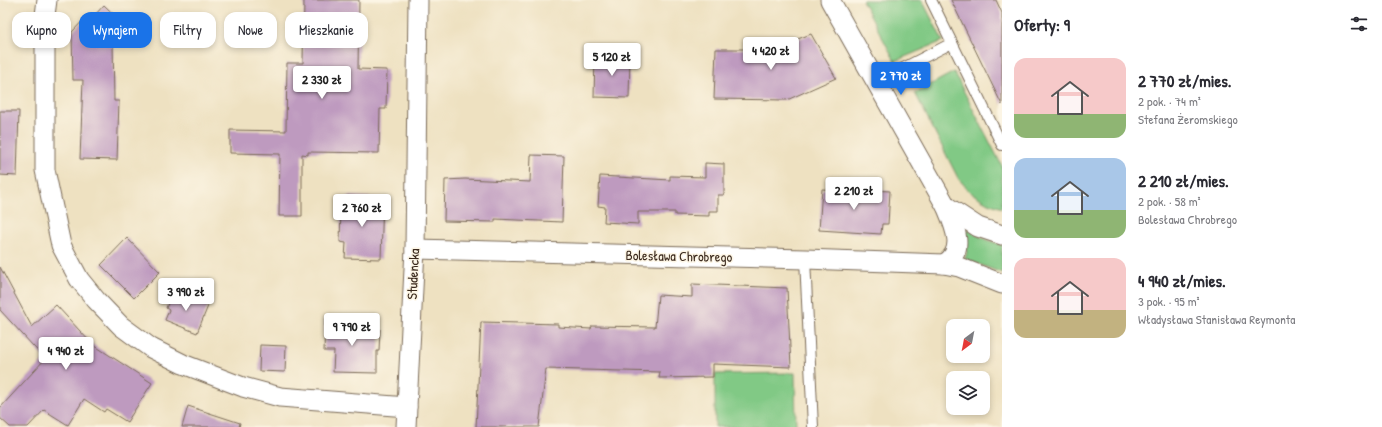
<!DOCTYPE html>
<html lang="pl">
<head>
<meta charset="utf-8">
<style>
  body { margin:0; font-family:"Patrick Hand",sans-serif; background:#f7f7f7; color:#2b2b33; height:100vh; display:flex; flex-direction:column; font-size:15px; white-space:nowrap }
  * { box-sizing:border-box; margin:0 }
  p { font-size:13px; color:#7c7c81 }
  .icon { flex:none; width:22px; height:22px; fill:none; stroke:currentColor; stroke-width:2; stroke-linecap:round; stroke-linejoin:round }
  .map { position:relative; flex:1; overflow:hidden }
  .details { display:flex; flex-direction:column; background:#fff; width:380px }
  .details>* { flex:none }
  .guide { position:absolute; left:12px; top:12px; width:380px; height:36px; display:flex; gap:8px }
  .needle { width:26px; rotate:212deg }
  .fabs { position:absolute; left:946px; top:319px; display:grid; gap:8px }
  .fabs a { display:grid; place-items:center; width:44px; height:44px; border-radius:8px; background:#fff; box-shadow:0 2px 6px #0003; font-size:20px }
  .price { position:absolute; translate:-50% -34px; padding:0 9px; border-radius:4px; background:#fff; color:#222; font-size:13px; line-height:26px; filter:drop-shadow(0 1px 2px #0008) }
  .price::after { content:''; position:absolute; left:50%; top:24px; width:12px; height:9px; margin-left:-6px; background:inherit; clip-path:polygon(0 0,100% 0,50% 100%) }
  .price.current { background:#1a73e8; color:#fff }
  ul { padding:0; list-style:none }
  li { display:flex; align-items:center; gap:12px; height:100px; padding:0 12px }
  li span { display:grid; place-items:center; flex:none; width:112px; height:80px; border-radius:12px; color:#555 }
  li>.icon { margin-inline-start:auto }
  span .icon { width:48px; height:48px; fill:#fffc; stroke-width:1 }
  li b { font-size:17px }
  h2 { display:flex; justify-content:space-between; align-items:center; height:48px; padding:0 12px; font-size:17px }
  .chip { padding:0 14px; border-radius:12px; background:#fff; box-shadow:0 2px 6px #0003; font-size:14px; line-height:36px }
  .chip.current { background:#1a73e8; color:#fff }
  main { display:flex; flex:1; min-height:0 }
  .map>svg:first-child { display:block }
  .green { fill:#81c985; stroke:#5e7a52 }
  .building { fill:#be9abf }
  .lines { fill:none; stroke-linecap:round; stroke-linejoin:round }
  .service-casing { stroke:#7a6a57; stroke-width:12 }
  .minor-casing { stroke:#7a6a57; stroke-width:21 }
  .service { stroke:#fff; stroke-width:10 }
  .minor { stroke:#fff; stroke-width:19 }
  .labels { text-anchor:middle; stroke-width:3; stroke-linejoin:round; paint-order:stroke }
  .street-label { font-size:14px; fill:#3b2a1e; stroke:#fcf5e5 }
</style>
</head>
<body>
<main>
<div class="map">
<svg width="1002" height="427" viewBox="0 0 1002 427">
  <rect width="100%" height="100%" fill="#fcf5e5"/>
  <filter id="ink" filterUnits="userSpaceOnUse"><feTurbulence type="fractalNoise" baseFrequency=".025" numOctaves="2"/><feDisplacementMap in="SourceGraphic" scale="8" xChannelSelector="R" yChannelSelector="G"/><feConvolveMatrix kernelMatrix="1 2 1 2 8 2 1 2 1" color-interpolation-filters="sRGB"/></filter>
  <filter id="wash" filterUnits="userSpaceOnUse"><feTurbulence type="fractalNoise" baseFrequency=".012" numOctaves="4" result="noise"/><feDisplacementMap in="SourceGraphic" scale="16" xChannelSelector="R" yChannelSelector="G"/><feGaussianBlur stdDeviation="0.9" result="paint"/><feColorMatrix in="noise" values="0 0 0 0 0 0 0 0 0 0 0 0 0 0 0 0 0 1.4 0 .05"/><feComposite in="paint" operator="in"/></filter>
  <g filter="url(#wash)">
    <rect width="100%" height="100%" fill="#eee1c1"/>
    <!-- green -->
    <g class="green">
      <polygon points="862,0 922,0 943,41 895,61"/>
      <polygon points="954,72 1002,166 1002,208 988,203 970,192 958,178 915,93"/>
      <path d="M960 224C974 235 986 240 1002 245V273L965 259C970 245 965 238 960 224Z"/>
      <polygon points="795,373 796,427 715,427 715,374"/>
    </g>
    <g id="blocks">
      <!-- building -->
      <g class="building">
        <polygon points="304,0 359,0 358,69 387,70 386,109 380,109 379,153 308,152 308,155 302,154 302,216 279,216 280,154 230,153 230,130 286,131 287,63 303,63"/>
        <polygon points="951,0 996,0 1002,13 1002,105"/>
        <polygon points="104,5 128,28 113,43 114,101 119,101 117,160 80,159 83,80 73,80 72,32 90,13 94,16"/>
        <polygon points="811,34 836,78 787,100 714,99 716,49 771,49"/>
        <polygon points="595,57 630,57 629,98 594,97"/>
        <polygon points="0,111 19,111 17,176 0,175"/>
        <polygon points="531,155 564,156 562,222 495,219 495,222 444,221 445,180 465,179 530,182"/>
        <polygon points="705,163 724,164 724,195 718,195 718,211 709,211 709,216 675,215 675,212 638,212 638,224 604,222 605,207 598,206 600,176 670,180 670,176 705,177"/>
        <polygon points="822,189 851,191 851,189 890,191 888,224 882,224 881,234 819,230"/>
        <polygon points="347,196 383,198 381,259 345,258 346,243 340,242 341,208 347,209"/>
        <polygon points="127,238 160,272 134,298 101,265"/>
        <polygon points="0,267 32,327 56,305 92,344 152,383 127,422 106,409 104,412 84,399 68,425 44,410 28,427 10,427 0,418 0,408 45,359 0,310"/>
        <polygon points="692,284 787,288 791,367 713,364 713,377 659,378 660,372 546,369 539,427 476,427 481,322 558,324 558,327 591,329 592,326 655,327 658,295 692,297"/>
        <polygon points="173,292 208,306 197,333 165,320 169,310 166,308"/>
        <polygon points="325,319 345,319 345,326 365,326 365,329 380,329 379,351 377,351 377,373 333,372 334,351 324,351"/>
        <polygon points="260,345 286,346 285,372 259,371"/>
        <polygon points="188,406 240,423 239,427 182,427"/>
      </g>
    </g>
  </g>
  <g filter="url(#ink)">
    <use href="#blocks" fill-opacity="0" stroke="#7a6a57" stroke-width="1"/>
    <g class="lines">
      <!-- service casing -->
      <g class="service-casing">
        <g id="service">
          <polyline points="931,0 1002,145"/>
          <polyline points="876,82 952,43"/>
          <polyline points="805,259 813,427"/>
        </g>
      </g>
      <!-- minor casing -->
      <g class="minor-casing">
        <g id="minor">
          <polyline points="47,0 45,15 45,170 61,245 79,279 96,300 121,326 151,348 183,364 243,387 280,397 407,407"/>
          <path d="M830 0 946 206C954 225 967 251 944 264"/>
          <polyline points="946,206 978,227 1002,235"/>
          <polyline points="415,249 805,259 944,264 959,267 1002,284"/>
          <polyline points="406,427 415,249 418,0"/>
        </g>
      </g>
      <!-- service -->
      <use href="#service" class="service"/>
      <!-- minor -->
      <use href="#minor" class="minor"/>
    </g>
  </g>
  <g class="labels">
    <!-- street labels -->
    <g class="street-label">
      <text transform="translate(679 256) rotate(1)" y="5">Bolesława Chrobrego</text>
      <text transform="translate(413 274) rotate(-87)" y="5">Studencka</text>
    </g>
  </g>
</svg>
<div class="fabs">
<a><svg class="needle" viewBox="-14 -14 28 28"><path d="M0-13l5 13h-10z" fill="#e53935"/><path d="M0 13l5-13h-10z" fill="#7c7c81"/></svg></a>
<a><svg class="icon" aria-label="layers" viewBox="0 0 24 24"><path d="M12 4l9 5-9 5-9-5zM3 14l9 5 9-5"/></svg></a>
</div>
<b class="price" style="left:771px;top:71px">4 420 zł</b>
<b class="price" style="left:612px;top:77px">5 120 zł</b>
<b class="price current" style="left:901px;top:96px">2 770 zł</b>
<b class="price" style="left:322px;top:100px">2 330 zł</b>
<b class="price" style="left:854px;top:211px">2 210 zł</b>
<b class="price" style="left:362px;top:228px">2 760 zł</b>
<b class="price" style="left:186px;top:312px">3 990 zł</b>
<b class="price" style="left:352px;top:347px">9 790 zł</b>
<b class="price" style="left:66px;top:371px">4 940 zł</b>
<div class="guide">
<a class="chip">Kupno</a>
<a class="chip current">Wynajem</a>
<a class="chip">Filtry</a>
<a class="chip">Nowe</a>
<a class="chip">Mieszkanie</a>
</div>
</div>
<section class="details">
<h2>Oferty: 9<svg class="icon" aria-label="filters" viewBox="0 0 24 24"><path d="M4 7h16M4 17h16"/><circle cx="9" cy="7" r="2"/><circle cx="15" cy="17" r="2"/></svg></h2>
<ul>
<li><span style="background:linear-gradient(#f6c9c9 70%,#8fb573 0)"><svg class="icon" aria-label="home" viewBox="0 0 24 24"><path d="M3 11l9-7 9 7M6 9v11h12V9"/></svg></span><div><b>2 770 zł/mies.</b><p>2 pok. · 74 m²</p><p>Stefana Żeromskiego</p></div></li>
<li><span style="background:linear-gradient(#a9c7e8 65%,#8fb573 0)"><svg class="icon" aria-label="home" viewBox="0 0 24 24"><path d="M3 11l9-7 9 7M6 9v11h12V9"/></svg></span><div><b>2 210 zł/mies.</b><p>2 pok. · 58 m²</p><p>Bolesława Chrobrego</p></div></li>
<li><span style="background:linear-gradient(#f6c9c9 65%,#c2b280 0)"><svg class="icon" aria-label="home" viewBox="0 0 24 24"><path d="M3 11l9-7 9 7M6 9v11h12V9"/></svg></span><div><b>4 940 zł/mies.</b><p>3 pok. · 95 m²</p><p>Władysława Stanisława Reymonta</p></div></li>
</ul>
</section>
</main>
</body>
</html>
